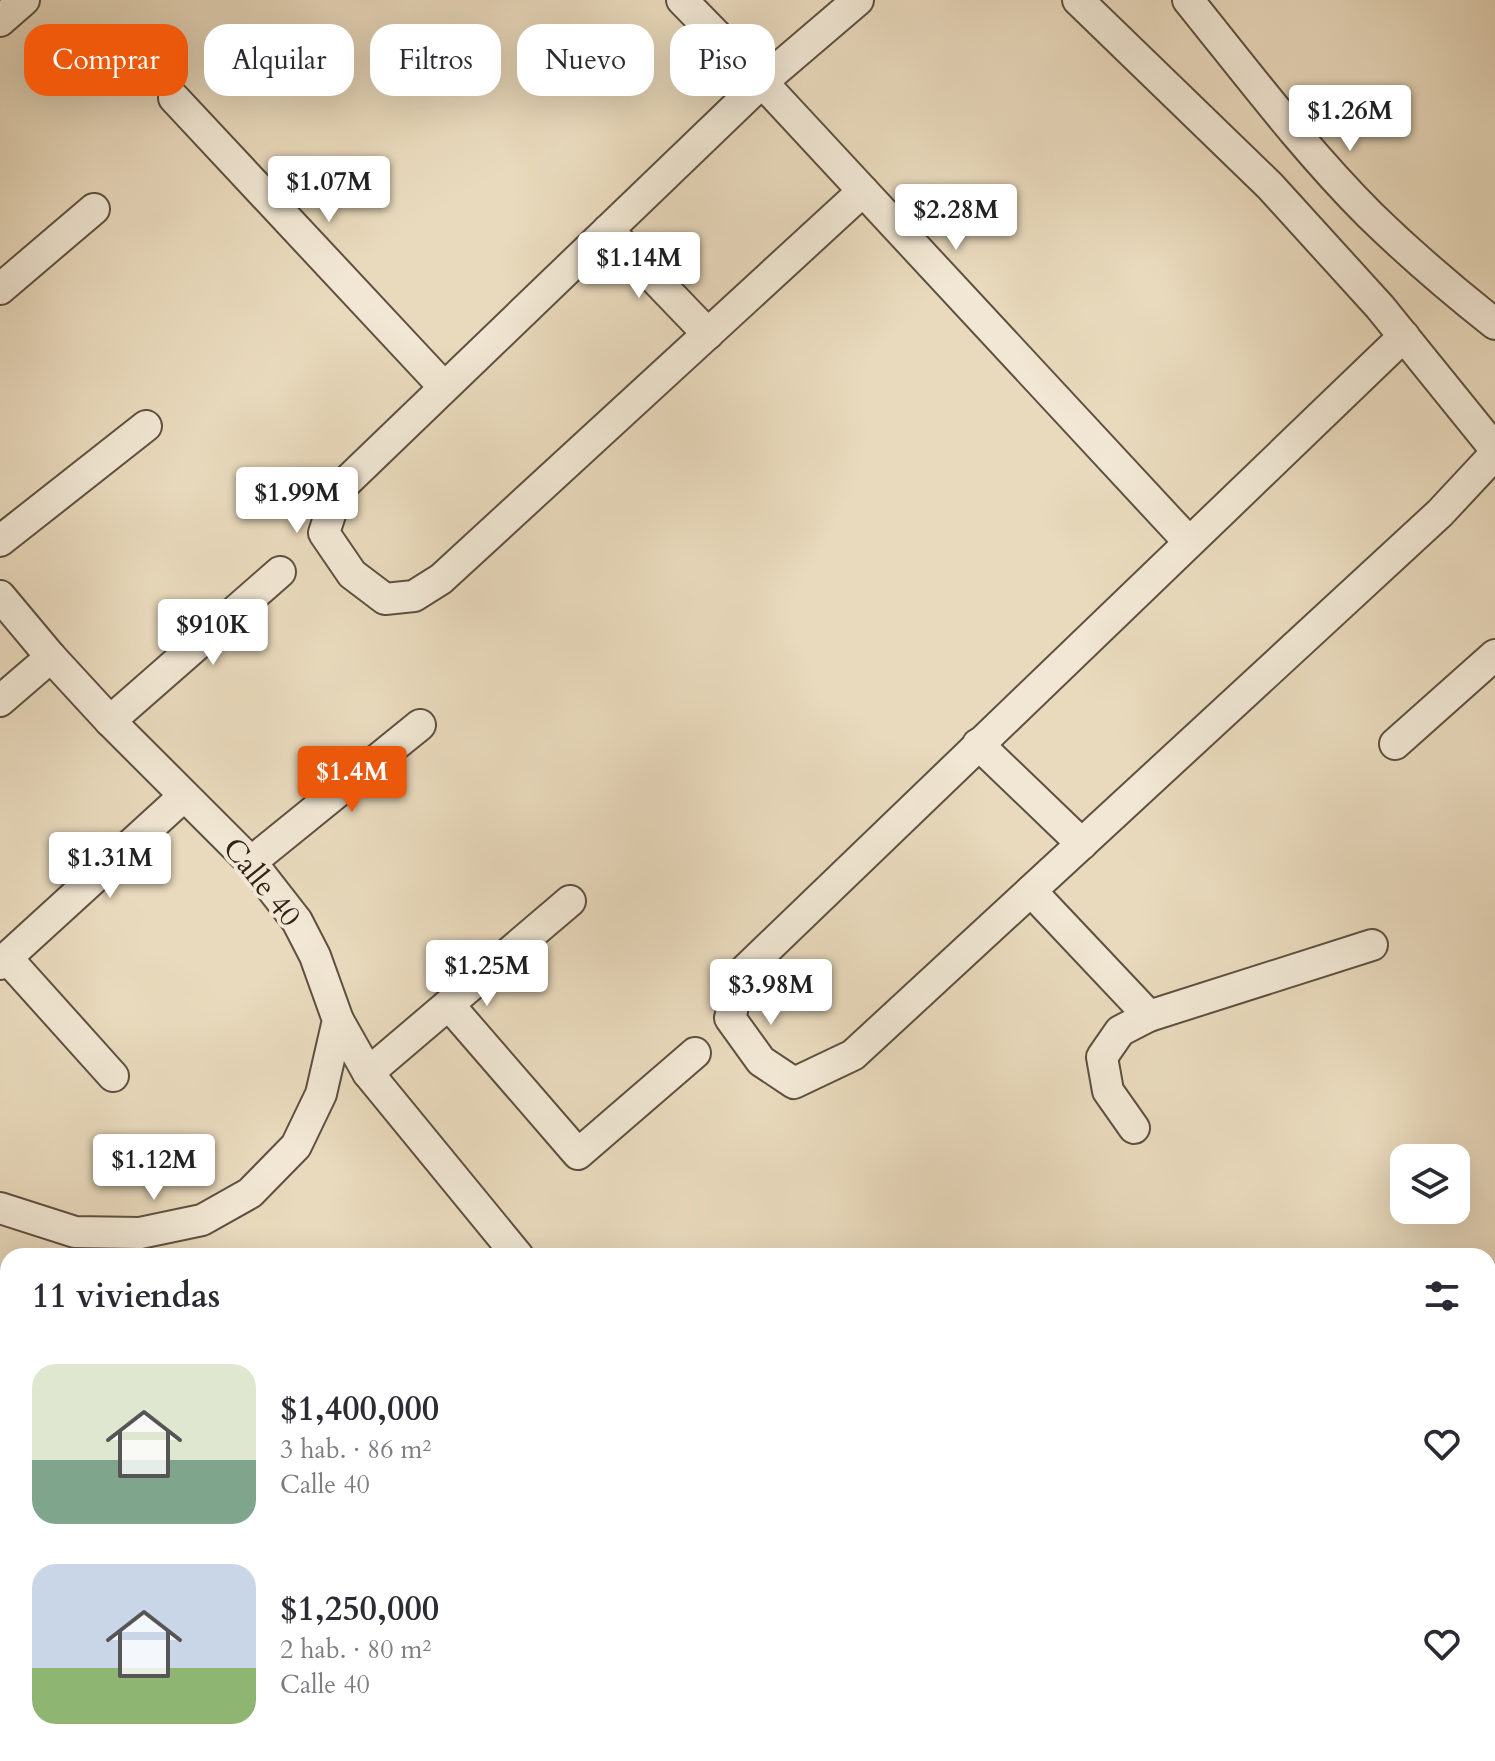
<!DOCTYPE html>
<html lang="es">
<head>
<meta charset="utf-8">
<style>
  body { margin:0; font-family:Cardo,serif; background:#f7f7f7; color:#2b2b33; height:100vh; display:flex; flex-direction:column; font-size:30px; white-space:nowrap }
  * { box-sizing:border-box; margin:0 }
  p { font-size:26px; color:#7c7c81 }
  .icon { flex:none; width:44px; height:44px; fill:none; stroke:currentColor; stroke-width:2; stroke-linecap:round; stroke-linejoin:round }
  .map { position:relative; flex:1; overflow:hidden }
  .side { position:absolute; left:0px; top:1248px; width:1496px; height:514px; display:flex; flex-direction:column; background:#fff; border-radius:24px 24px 0 0; box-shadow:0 8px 32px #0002 }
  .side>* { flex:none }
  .hud { position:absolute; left:24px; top:24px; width:800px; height:72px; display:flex; gap:16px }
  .controls { position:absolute; left:1390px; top:1144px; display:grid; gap:16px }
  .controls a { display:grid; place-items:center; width:80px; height:80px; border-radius:16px; background:#fff; box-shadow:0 8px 32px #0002; font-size:40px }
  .price { position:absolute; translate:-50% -68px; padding:0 18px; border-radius:8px; background:#fff; color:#222; font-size:26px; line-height:52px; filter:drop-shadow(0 2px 4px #0008) }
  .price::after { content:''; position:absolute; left:50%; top:48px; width:24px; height:18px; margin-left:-12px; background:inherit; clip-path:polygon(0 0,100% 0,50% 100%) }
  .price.current { background:#ea580c; color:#fff }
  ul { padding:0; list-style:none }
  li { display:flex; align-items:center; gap:24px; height:200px; padding:0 32px }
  li span { display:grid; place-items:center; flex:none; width:224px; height:160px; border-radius:24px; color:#555 }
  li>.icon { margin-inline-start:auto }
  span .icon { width:96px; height:96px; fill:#fffc; stroke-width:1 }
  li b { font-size:34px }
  h2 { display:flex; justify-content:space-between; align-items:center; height:96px; padding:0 32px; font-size:34px }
  .chip { padding:0 28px; border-radius:24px; background:#fff; box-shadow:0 8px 32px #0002; font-size:28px; line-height:72px }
  .chip.current { background:#ea580c; color:#fff }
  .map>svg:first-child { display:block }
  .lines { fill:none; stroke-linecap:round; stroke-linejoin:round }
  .minor-casing { stroke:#5e5040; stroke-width:34 }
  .primary-casing { stroke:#2f2216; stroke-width:48 }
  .minor { stroke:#f1e7d4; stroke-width:30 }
  .primary { stroke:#e9dabd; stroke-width:44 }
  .labels { text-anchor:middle; stroke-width:8; stroke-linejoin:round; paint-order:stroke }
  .street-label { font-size:30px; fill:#2f2216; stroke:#f1e7d4 }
</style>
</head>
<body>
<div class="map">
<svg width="1495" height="1761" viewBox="0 0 1495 1761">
  <rect width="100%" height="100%" fill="#e9dabd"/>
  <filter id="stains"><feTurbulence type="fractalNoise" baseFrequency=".0025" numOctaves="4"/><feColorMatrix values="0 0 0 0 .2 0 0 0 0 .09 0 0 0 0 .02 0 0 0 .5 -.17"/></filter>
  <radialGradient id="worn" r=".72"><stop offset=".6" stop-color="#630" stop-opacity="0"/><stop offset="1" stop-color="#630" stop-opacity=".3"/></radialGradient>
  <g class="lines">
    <!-- minor casing -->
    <g class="minor-casing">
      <g id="minor">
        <polyline points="682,0 762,82 1189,542"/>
        <polyline points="858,0 762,82 338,490 324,533 352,574 385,599 414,596 441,579 863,191"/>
        <polyline points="1078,0 1270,186 1380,307 1495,449"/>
        <path d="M1188 0C1247 73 1304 149 1370 215 1410 254 1452 290 1495 324"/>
        <polyline points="0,21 24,0"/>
        <polyline points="174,98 444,387"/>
        <polyline points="608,230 708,334"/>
        <polyline points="0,289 94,209"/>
        <polyline points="1404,336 742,973 730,1018 761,1061 794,1083 853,1055 1440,513 1495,454"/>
        <polyline points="0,541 146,426"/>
        <polyline points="0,596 51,657 110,721 251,862 297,921 315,956 338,1020 321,1094 296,1146 250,1193 202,1220 140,1233 75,1232 0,1208"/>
        <polyline points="0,701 51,657"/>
        <polyline points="110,721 280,572"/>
        <polyline points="978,744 1082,844"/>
        <polyline points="1395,744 1495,655"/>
        <polyline points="251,862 420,725"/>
        <polyline points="1031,891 1149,1016 1372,945"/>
        <polyline points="7,958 113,1076"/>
        <polyline points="0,964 184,796"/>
        <polyline points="449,1005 578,1154 695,1053"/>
        <polyline points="338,1020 368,1073 518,1256"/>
        <polyline points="368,1073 570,901"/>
        <polyline points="1134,1128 1108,1091 1102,1057 1120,1031 1149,1016"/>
      </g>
    </g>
    <!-- primary casing -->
    <g class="primary-casing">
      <g id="primary">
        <polyline points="0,1498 8,1501"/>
        <polyline points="663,1754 681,1761"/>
      </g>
    </g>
    <!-- minor -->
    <use href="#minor" class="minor"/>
    <!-- primary -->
    <use href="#primary" class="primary"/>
  </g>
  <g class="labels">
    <!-- street labels -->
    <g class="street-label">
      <text transform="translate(262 882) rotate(51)" y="10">Calle 40</text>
    </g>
  </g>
  <rect width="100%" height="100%" filter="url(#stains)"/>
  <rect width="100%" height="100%" fill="url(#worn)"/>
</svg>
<div class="controls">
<a><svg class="icon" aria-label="layers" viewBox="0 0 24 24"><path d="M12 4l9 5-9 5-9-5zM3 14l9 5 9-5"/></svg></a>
</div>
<b class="price" style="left:1350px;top:153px">$1.26M</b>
<b class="price" style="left:329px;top:224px">$1.07M</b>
<b class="price" style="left:956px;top:252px">$2.28M</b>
<b class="price" style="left:639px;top:300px">$1.14M</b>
<b class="price" style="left:297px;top:535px">$1.99M</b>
<b class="price" style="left:213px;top:667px">$910K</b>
<b class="price current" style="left:352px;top:814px">$1.4M</b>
<b class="price" style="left:110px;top:900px">$1.31M</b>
<b class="price" style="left:487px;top:1008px">$1.25M</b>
<b class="price" style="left:771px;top:1027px">$3.98M</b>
<b class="price" style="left:154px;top:1202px">$1.12M</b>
<div class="hud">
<a class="chip current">Comprar</a>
<a class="chip">Alquilar</a>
<a class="chip">Filtros</a>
<a class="chip">Nuevo</a>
<a class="chip">Piso</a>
</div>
<section class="side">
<h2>11 viviendas<svg class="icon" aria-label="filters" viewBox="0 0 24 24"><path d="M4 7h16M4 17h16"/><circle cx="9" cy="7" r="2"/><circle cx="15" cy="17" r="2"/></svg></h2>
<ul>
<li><span style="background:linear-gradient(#dfe7d0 60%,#7fa58c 0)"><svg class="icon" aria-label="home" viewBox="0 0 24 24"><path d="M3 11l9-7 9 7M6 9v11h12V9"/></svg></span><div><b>$1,400,000</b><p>3 hab. · 86 m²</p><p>Calle 40</p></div><svg class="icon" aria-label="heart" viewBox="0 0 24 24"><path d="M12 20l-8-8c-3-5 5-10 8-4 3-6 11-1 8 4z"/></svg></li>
<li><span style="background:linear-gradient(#c9d6e8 65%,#8fb573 0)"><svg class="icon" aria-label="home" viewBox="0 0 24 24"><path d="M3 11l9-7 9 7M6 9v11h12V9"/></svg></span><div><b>$1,250,000</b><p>2 hab. · 80 m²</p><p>Calle 40</p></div><svg class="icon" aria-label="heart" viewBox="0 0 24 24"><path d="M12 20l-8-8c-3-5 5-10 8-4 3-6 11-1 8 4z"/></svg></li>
</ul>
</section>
</div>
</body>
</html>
